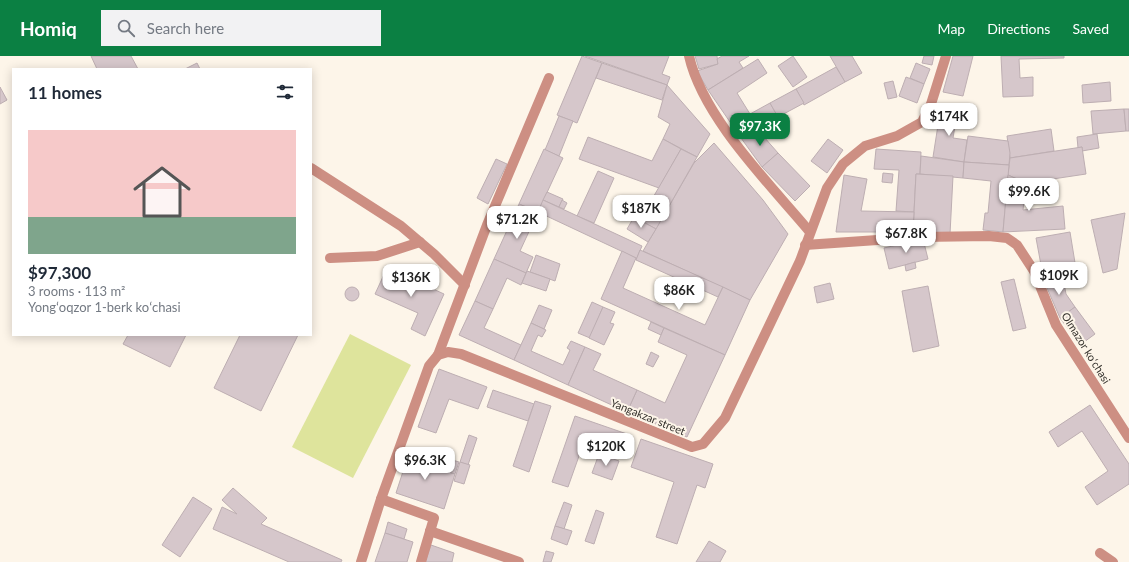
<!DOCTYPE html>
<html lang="en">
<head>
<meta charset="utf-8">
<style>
  body { margin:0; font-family:Lato,sans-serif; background:#f2f2f3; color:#1f2937; height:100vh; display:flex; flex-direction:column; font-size:15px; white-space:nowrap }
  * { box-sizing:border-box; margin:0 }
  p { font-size:13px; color:#747a83 }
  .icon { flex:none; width:22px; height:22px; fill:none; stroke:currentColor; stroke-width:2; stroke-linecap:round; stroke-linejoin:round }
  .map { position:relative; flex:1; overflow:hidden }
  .drawer { position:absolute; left:12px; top:12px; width:300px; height:268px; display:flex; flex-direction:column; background:#fff; border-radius:0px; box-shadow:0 2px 10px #0003 }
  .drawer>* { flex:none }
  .price { position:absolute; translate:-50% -34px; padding:0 9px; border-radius:8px; background:#fff; color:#222; font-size:13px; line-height:26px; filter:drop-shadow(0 1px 2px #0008) }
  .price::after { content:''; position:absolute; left:50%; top:24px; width:12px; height:9px; margin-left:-6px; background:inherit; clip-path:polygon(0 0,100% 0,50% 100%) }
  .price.active { background:#0b8043; color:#fff }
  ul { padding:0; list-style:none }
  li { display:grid; align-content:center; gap:8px; height:212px; padding:0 16px }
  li+li { border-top:1px solid #e0e1e3 }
  li span { display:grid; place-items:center; height:124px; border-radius:0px; color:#555 }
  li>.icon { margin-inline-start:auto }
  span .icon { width:72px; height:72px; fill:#fffc; stroke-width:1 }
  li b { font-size:17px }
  h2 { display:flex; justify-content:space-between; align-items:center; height:48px; padding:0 16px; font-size:17px }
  header { display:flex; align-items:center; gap:24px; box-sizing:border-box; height:56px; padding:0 20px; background:#0b8043; color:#fff }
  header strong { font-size:19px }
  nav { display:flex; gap:22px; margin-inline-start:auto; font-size:14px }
  .search { width:280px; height:36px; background:#f2f2f3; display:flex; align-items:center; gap:10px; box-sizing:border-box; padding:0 14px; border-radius:0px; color:#747a83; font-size:15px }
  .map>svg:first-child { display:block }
  .green { fill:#dee49c }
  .building { fill:#d6c7cb; stroke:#bdaeb2 }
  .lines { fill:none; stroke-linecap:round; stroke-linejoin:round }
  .lane { stroke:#cd8f83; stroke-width:10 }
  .street { stroke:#cd8f83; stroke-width:10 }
  .labels { text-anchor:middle; stroke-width:4; stroke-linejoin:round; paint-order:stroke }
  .street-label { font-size:11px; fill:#35322d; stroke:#fdf5e9 }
</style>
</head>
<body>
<header>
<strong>Homiq</strong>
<div class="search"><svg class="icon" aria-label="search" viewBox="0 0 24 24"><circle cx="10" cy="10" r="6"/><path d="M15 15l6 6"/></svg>Search here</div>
<nav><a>Map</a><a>Directions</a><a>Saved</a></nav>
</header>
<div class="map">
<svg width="1129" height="506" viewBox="0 0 1129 506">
  <rect width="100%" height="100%" fill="#fdf5e9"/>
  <!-- green -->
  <polygon class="green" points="350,278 411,309 353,422 292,391"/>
  <!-- building -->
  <g class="building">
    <polygon points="91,0 131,0 138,13 97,13"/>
    <polygon points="582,0 602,7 577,67 557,59"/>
    <polygon points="585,0 669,0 662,18 670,21 667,29"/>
    <polygon points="695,0 717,0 718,8 699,13"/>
    <polygon points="722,0 749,0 739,6 743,12 708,34 697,15 718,8 717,3"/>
    <polygon points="793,0 807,21 793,31 778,10"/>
    <polygon points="830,0 852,0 862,17 845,26"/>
    <polygon points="924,0 934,0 932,9 922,7"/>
    <polygon points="953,0 973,0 963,40 943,36"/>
    <polygon points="1001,0 1064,0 1064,2 1019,3 1020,22 1033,21 1033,40 1003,41"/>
    <polygon points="758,3 767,17 737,37 750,58 770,47 778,61 741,82 708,34"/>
    <polygon points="197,7 200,13 185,13"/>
    <polygon points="602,7 667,29 662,44 596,22"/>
    <polygon points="916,7 930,13 924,28 910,22"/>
    <polygon points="836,11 845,26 804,49 796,33"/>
    <polygon points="906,21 924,28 917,47 899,40"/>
    <polygon points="893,25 897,41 888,43 884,27"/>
    <polygon points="1110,26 1111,45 1083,47 1082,29"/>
    <polygon points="667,29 710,78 697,101 663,83 670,68 658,61"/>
    <polygon points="0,31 7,44 0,48"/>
    <polygon points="796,33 804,47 778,61 770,47"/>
    <polygon points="941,50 958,52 953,82 967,84 964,106 933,101"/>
    <polygon points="1124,53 1126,75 1093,78 1091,55"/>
    <polygon points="1124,53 1129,53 1129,75 1126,75"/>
    <polygon points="559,60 573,65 559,100 545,94"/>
    <polygon points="757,73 778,97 762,111 741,82"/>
    <polygon points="1051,73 1054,95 1010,102 1007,80"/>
    <polygon points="1097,78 1099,92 1082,95 1082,91 1078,92 1077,81"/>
    <polygon points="968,80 1008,85 1010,97 1009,109 964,106"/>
    <polygon points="588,81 652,105 663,83 681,93 659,132 579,103"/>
    <polygon points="828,83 843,94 827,117 811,105"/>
    <polygon points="714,87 763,144 788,178 750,244 643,195 694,107"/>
    <polygon points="1082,91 1086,118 1026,127 1008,119 1010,102"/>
    <polygon points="544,93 563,102 538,156 519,148"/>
    <polygon points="681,93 697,101 656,173 640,164"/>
    <polygon points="876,93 921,96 920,118 916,118 914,156 896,155 899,114 874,113"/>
    <polygon points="778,97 810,130 795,145 762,111"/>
    <polygon points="921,100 964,106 963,122 920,118"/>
    <polygon points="496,103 507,108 488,148 477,142"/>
    <polygon points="964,106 1009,109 1003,176 983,174 985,157 988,157 991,125 963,122"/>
    <polygon points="598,115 614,122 594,167 577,160"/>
    <polygon points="883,117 893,118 892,127 882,126"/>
    <polygon points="916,118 953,120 950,178 913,176"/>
    <polygon points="844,119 867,123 861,155 914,156 913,176 836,176"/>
    <polygon points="1008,119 1026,127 1023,154 1063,150 1065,173 1003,176"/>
    <polygon points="547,136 563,143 559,151 543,144"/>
    <polygon points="543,144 642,190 636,204 636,202 538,156"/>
    <polygon points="562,144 567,147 564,153 559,151"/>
    <polygon points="519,148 538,156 520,195 533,201 526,217 494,203"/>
    <polygon points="1125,157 1117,213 1103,217 1091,164"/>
    <polygon points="634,161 656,173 648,186 627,173"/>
    <polygon points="1070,176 1077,219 1044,225 1036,182"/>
    <polygon points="923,183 928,203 889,213 884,192"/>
    <polygon points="640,194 723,231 718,241 636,204"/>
    <polygon points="622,195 636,202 623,232 705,269 723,231 750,244 725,299 601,243"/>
    <polygon points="536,199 560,208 555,225 530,216"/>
    <polygon points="494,203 526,217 521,229 507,222 493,253 475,245"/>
    <polygon points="915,206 916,212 906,215 905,209"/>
    <polygon points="387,212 444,238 425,280 411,273 418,257 375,238"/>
    <polygon points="527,215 550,223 546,235 522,227"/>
    <polygon points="1063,222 1066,238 1075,251 1060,262 1044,225"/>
    <polygon points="1014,223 1026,272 1013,275 1001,226"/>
    <polygon points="830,227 834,243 817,247 814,231"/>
    <polygon points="928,230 939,290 913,296 902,235"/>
    <circle cx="352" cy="238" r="7"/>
    <polygon points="475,245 493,253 484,272 521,289 514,304 459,279"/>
    <polygon points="592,246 603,251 590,282 578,277"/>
    <polygon points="539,249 552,254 544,273 531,267"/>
    <polygon points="603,251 615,256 610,267 614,268 604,289 589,282"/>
    <polygon points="1075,251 1095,278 1080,289 1060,262"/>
    <polygon points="651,266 664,272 661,279 648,273"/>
    <polygon points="531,267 546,274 542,281 538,279 531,295 563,309 570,294 567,292 571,285 585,291 568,329 514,304"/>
    <polygon points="664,272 725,299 687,381 627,356 637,334 665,347 687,299 658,286"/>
    <polygon points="128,279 186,279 170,311 123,288"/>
    <polygon points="240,279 298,279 261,355 214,332"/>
    <polygon points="585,291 601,298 593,314 637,334 627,356 568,329"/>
    <polygon points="651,296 659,300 653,311 646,308"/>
    <polygon points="439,313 487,331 478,353 449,343 436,377 418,371"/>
    <polygon points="493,334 534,348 528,365 487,351"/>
    <polygon points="535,345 551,350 529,416 513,410"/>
    <polygon points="1090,349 1129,408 1129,428 1097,449 1085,431 1108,415 1082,375 1058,391 1049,376"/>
    <polygon points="575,360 627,378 620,399 584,386 568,431 552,426"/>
    <polygon points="469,379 477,382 468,409 460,406"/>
    <polygon points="641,383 713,408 705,432 697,429 677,488 656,481 674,426 631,411"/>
    <polygon points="410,394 428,400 426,409 455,418 444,453 396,437"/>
    <polygon points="429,397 459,406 455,418 426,409"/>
    <polygon points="599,398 619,405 612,424 592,417"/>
    <polygon points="460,406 470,409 464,428 454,425"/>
    <polygon points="233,432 267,462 261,468 342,504 341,506 289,506 213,473 222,451 237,458 222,444"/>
    <polygon points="193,441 212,453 180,501 162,489"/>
    <polygon points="564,446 572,449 564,473 555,470"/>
    <polygon points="596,454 604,457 594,488 585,485"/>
    <polygon points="388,466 407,473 404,483 385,477"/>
    <polygon points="555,470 572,475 567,489 551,483"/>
    <polygon points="385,477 413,486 407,506 375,506"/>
    <polygon points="709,485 726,495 720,506 696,506"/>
    <polygon points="431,489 454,497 452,506 425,506"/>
    <polygon points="546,495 554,497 551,506 543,506"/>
  </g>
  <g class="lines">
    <!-- lane -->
    <g class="lane">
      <polyline points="311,112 401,170 434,198 465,229"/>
      <polyline points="330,202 377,200 420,186"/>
      <polyline points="438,299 487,169 549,22"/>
      <polyline points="381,443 434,462 421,506"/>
      <polyline points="430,475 519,506"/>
      <polyline points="1100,497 1113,506"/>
    </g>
    <!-- street -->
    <g class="street">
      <path d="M689 0C703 62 770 128 810 176"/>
      <polyline points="805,189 921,181 989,180 1007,182 1017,189 1034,215 1056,269 1129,382"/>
      <polyline points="361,506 381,443 429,310 438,299 448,296 461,298 692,391 703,388 725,362 800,205 827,132 843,108 865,90 897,80 922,66 931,48 946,0"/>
    </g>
  </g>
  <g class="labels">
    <!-- street labels -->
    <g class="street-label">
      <text transform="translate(1086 292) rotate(58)" y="4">Olmazor koʻchasi</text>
      <text transform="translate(648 361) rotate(22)" y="4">Yangakzar street</text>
    </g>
  </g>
</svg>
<b class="price" style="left:949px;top:81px">$174K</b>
<b class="price active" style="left:760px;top:91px">$97.3K</b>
<b class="price" style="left:1029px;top:156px">$99.6K</b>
<b class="price" style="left:641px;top:173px">$187K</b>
<b class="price" style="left:517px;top:184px">$71.2K</b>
<b class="price" style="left:906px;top:198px">$67.8K</b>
<b class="price" style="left:1059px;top:240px">$109K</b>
<b class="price" style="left:411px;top:242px">$136K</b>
<b class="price" style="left:679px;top:255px">$86K</b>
<b class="price" style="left:606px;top:411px">$120K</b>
<b class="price" style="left:425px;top:425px">$96.3K</b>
<section class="drawer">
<h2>11 homes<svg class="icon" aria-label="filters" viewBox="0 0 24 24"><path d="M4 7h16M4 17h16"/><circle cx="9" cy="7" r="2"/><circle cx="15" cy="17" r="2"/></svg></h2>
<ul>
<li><span style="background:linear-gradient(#f6c9c9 70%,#7fa58c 0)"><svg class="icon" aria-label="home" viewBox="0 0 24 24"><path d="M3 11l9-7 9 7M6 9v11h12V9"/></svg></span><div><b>$97,300</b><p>3 rooms · 113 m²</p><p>Yongʻoqzor 1-berk koʻchasi</p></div></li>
</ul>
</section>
</div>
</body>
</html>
